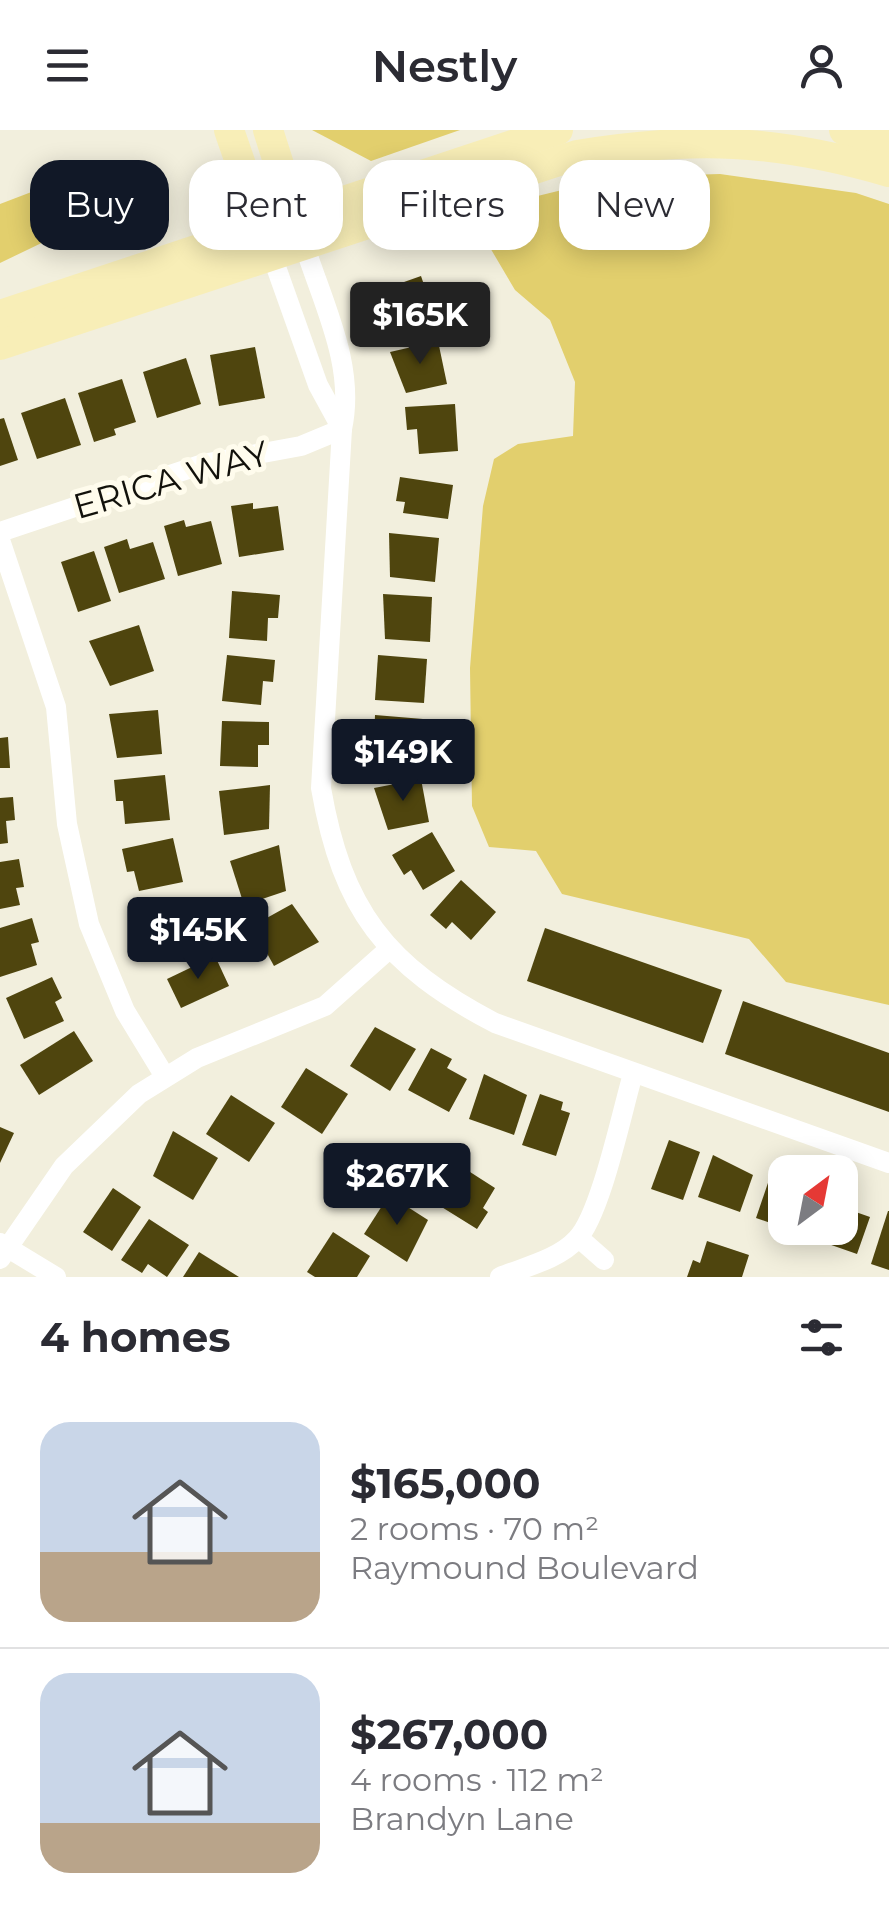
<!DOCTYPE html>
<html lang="en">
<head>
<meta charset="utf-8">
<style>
  body { margin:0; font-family:Montserrat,sans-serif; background:#f2f2f3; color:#2b2b33; height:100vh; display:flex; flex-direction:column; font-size:38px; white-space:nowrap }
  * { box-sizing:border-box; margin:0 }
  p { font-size:32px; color:#7c7c81 }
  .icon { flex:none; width:55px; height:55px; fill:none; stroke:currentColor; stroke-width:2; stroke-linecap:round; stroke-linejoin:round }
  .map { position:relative; height:1147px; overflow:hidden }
  .drawer { display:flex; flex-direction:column; background:#fff; flex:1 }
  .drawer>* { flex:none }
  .hud { position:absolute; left:30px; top:30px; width:830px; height:90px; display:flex; gap:20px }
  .needle { width:65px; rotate:32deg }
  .buttons { position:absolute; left:768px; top:1025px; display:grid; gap:20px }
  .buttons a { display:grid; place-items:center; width:90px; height:90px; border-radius:20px; background:#fff; box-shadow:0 5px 25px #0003; font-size:50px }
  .price { position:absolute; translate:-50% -85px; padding:0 22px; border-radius:10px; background:#111827; color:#fff; font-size:32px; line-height:65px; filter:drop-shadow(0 2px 5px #0008) }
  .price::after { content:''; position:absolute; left:50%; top:60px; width:30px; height:22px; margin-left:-15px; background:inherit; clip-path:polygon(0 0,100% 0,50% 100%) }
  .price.current { background:#222; color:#fff }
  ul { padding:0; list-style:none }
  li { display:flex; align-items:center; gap:30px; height:250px; padding:0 40px }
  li+li { border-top:2px solid #e1e1e2 }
  li span { display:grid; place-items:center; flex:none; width:280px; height:200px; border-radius:30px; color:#555 }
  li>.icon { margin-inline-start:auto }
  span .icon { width:120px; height:120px; fill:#fffc; stroke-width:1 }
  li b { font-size:42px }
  h2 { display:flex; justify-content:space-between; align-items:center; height:120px; padding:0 40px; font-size:42px }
  .tag { padding:0 35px; border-radius:30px; background:#fff; box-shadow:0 5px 25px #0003; font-size:35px; line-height:90px }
  .tag.current { background:#111827; color:#fff }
  header { display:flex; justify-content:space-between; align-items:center; height:130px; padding:0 40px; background:#fff; font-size:45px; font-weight:600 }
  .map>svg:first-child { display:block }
  .green { fill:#e2cf6d }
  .building { fill:#4f450e }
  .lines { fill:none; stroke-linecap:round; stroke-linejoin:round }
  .street { stroke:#fff; stroke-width:20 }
  .secondary { stroke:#f8eeb7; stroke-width:30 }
  .labels { text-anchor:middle; stroke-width:10; stroke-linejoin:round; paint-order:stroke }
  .street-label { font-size:35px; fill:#12110b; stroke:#fffced }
</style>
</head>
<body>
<header><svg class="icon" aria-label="menu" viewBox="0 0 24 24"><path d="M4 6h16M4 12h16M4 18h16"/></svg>Nestly<svg class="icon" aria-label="person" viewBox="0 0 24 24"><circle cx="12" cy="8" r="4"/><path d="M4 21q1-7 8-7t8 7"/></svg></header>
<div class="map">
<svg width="889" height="1147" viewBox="0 0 889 1147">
  <rect width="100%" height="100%" fill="#f2efdd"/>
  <!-- green -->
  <g class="green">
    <polygon points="312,0 460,0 371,31"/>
    <polygon points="107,42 131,47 145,74 141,97 90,118 52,108 0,133 0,74 55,53"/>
    <polygon points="720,44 856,63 889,74 889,875 786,852 749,809 562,764 536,721 489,717 472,676 470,538 483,376 494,329 518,314 573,306 575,252 550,190 515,160 479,99 493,77 615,47"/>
  </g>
  <!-- building -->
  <g class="building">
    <polygon points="421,146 436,190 394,204 387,183 381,185 373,163"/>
    <polygon points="438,211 447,254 406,263 390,222"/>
    <polygon points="255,217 265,268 219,276 210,225"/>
    <polygon points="186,228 201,274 157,288 143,242"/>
    <polygon points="122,249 136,292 114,299 116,305 94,312 78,263"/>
    <polygon points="65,268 81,315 37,329 21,283"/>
    <polygon points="455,274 458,321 419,324 417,299 407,300 405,277"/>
    <polygon points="4,288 18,330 0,336 0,289"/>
    <polygon points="400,347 453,355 448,389 403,383 405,372 396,371"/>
    <polygon points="253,373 253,379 278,376 284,420 239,427 231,376"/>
    <polygon points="184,390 186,397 211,391 222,434 178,446 164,396"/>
    <polygon points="389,403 439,408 435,452 390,447"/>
    <polygon points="127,409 130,419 153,412 165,449 119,463 104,417"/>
    <polygon points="94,421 111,471 78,482 61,432"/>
    <polygon points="232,461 280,465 278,488 268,488 267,511 229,508"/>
    <polygon points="383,464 432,467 430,512 385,509"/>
    <polygon points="139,495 154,541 110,556 89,511"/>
    <polygon points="227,525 275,530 273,552 263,551 261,575 222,571"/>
    <polygon points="378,525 427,529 424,573 375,570"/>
    <polygon points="158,580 162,624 117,628 109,584"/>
    <polygon points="375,585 423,589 419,637 381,634 383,610 374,610"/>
    <polygon points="222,591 269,592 269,615 258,615 258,637 220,636"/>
    <polygon points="8,607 10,638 0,638 0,608"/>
    <polygon points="165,645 170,690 125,694 123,671 116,671 114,650"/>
    <polygon points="421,649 429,692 388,700 374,658"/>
    <polygon points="270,655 269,699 224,705 219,661"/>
    <polygon points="13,667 15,690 6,691 8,713 0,714 0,668"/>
    <polygon points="432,702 455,741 423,760 411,740 404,745 392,725"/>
    <polygon points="173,708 183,752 139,761 134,741 127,742 122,719"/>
    <polygon points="279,715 286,761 244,775 230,731"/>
    <polygon points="19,729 24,757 16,758 20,775 0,779 0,732"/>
    <polygon points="461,750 496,782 471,810 452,792 446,799 430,785"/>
    <polygon points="188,767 206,810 162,828 138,787"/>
    <polygon points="292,774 319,812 274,836 252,796"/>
    <polygon points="32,788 39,812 31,814 37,835 0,847 0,798"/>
    <polygon points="545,798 722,860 703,913 527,851"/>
    <polygon points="215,826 229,856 181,878 167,849"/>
    <polygon points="52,847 62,868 55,872 64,891 24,909 6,868"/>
    <polygon points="743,871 889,923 889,982 725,924"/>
    <polygon points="375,897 416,919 390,961 350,936"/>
    <polygon points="74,901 93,931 39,965 20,935"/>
    <polygon points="431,918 452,929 447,938 467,949 449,982 408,960"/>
    <polygon points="306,938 348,964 322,1004 281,977"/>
    <polygon points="484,944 527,965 514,1005 469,989"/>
    <polygon points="540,964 563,972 561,980 570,983 556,1026 522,1015"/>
    <polygon points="231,965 275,993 249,1032 206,1004"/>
    <polygon points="0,997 14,1003 0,1033"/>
    <polygon points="173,1001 218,1028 193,1070 153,1046"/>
    <polygon points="669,1010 700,1022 683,1070 651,1059"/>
    <polygon points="713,1025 753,1045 740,1082 698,1067"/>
    <polygon points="456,1033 495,1058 483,1078 488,1082 477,1099 432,1071"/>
    <polygon points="771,1044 785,1049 785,1098 801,1098 799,1103 756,1088"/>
    <polygon points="113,1058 141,1077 112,1121 83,1102"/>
    <polygon points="389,1065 428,1090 407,1132 364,1104"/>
    <polygon points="840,1070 852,1074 850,1080 870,1087 857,1124 817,1110 821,1098 840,1098"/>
    <polygon points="888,1081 889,1081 889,1140 871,1134"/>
    <polygon points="149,1089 189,1115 167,1147 148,1134 142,1143 121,1130"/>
    <polygon points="333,1102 370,1126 357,1147 315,1147 307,1142"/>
    <polygon points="707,1111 749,1125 742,1147 687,1147 693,1130 700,1133"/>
    <polygon points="199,1122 239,1147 183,1147"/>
  </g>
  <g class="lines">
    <!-- street -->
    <g class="street">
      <path d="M303 111C322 172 356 235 342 299L321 658C342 780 386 836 495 893L889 1033"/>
      <polyline points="271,123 318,255 342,299"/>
      <polyline points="0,402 203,334 301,316 342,299"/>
      <polyline points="0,410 56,577 67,694 89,794 125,881 164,945"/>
      <polyline points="579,1108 604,1130"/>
      <polyline points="0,1113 56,1147"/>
      <polyline points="0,1129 64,1036 139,964 197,928 325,876 388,820"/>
      <path d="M500 1147C525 1137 559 1129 577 1109 601 1084 622 981 633 944"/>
    </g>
    <!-- secondary -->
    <g class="secondary">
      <polyline points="229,0 269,116"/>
      <polyline points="268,0 301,104"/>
      <polyline points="844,0 889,14"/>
      <polyline points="0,185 558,0"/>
      <path d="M0 215 577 25C693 6 775 9 889 42"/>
    </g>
  </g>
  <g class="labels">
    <!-- street labels -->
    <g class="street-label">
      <text transform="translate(171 350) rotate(-16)" y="12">ERICA WAY</text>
    </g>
  </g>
</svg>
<div class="buttons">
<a><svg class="needle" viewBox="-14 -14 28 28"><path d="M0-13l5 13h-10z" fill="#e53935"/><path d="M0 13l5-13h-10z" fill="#7c7c81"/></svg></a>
</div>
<b class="price current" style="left:420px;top:237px">$165K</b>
<b class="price" style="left:403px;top:674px">$149K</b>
<b class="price" style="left:198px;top:852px">$145K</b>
<b class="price" style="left:397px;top:1098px">$267K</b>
<div class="hud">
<a class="tag current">Buy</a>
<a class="tag">Rent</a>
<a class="tag">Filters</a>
<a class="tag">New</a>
</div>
</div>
<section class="drawer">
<h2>4 homes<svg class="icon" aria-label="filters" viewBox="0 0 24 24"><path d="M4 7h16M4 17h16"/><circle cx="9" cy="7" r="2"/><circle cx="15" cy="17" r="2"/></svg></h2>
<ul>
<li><span style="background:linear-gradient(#c9d6e8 65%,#b9a48a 0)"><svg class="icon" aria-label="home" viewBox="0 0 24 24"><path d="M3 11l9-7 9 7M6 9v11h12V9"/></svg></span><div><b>$165,000</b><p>2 rooms · 70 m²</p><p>Raymound Boulevard</p></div></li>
<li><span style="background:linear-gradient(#c9d6e8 75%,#b9a48a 0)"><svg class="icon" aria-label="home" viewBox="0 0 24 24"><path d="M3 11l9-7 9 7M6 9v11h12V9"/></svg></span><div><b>$267,000</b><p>4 rooms · 112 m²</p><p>Brandyn Lane</p></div></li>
</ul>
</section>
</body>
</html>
